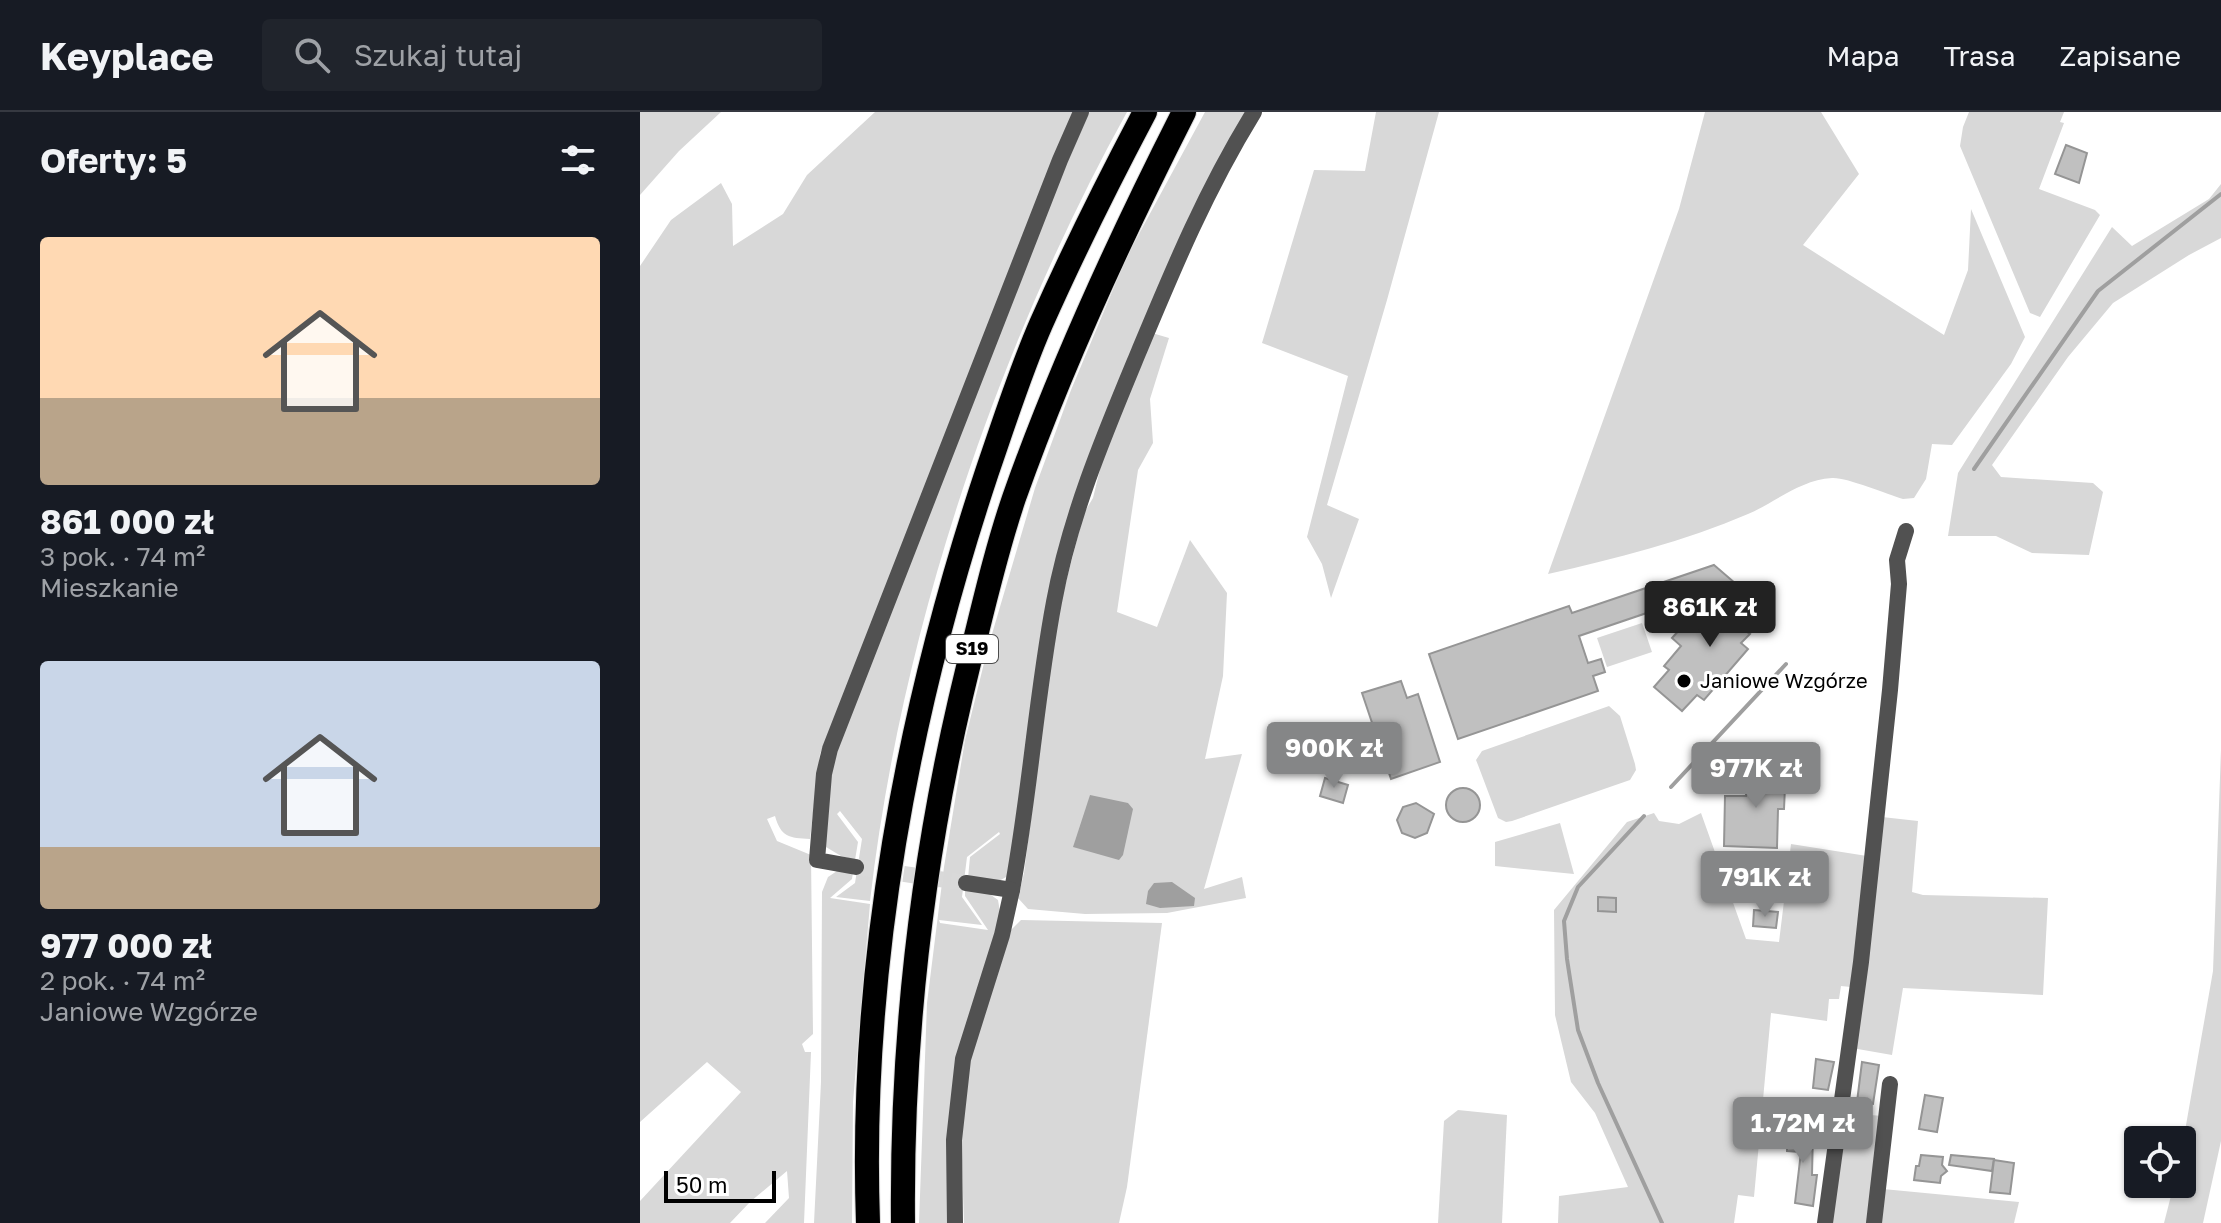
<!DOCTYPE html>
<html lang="pl">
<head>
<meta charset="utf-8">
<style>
  body { margin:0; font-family:"Golos Text",sans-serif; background:#20242c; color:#f1f3f6; height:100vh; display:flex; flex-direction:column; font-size:30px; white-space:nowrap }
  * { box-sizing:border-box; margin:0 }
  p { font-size:26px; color:#9ea1a6 }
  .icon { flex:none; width:44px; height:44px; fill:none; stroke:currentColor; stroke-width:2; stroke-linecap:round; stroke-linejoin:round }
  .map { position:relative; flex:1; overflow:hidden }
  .sheet { display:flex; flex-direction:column; background:#171b24; width:640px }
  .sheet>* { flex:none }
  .controls { position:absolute; left:1484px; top:1014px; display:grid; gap:16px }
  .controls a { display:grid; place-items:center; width:72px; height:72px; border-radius:8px; background:#171b24; box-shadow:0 2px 6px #0004; font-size:40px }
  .scale { position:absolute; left:24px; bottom:20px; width:112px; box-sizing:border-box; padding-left:8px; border:4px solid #000; border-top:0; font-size:22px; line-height:28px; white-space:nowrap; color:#000; -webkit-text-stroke:6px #fff; paint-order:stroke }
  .price { position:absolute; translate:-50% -68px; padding:0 18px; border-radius:8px; background:#858687; color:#fff; font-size:26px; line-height:52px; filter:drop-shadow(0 2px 4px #0008) }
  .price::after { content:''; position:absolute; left:50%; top:48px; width:24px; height:18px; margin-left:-12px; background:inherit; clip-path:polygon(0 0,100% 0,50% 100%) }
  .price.on { background:#222; color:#fff }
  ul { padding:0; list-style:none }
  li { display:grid; align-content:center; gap:16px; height:424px; padding:0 40px }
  li span { display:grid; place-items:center; height:248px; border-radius:8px; color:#555 }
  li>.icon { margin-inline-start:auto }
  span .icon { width:144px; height:144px; fill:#fffc; stroke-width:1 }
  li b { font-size:34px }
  h2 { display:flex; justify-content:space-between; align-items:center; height:96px; padding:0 40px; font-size:34px }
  header { display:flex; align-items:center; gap:48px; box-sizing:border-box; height:112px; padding:0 40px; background:#171b24; border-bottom:2px solid #363941 }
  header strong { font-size:38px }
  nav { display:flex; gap:44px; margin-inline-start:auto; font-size:28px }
  .search { width:560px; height:72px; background:#20242c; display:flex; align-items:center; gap:20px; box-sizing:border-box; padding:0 28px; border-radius:8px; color:#9ea1a6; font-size:30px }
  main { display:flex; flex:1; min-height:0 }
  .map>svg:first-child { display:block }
  .green { fill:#d8d8d8 }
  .water { fill:#9f9f9f }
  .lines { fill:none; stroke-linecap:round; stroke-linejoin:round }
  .stream { stroke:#9f9f9f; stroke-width:4 }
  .building { fill:#c0c0c0; stroke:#959595; stroke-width:2 }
  .minor-tunnel { stroke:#d9d9d9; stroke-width:16; stroke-dasharray:16 8; stroke-linecap:butt }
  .motorway-casing { stroke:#dbdbdb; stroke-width:26 }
  .minor { stroke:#515151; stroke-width:16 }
  .motorway { stroke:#000; stroke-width:24 }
  .poi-dot { fill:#000; stroke:#fff; stroke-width:3 }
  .labels { text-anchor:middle; stroke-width:6; stroke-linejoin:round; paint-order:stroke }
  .shield { fill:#fff; stroke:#4c4c4c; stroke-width:2 }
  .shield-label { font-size:18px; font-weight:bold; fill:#000 }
  .poi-label { font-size:20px; fill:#000; stroke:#fff; text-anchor:start }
</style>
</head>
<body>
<header>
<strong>Keyplace</strong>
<div class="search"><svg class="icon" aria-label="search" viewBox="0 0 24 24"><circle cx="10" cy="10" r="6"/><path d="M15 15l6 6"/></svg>Szukaj tutaj</div>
<nav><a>Mapa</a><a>Trasa</a><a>Zapisane</a></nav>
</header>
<main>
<section class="sheet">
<h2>Oferty: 5<svg class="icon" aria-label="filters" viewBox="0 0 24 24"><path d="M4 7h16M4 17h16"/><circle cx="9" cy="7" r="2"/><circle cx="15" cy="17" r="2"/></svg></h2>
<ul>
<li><span style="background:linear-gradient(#ffd9b3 65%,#b9a48a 0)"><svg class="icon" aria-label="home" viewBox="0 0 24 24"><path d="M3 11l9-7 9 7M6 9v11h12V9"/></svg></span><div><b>861 000 zł</b><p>3 pok. · 74 m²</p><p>Mieszkanie</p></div></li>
<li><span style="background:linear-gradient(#c9d6e8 75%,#b9a48a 0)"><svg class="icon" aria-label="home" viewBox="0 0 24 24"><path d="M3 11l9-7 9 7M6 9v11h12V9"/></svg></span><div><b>977 000 zł</b><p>2 pok. · 74 m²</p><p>Janiowe Wzgórze</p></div></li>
</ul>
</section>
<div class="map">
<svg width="1581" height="1111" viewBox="0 0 1581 1111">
  <rect width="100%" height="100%" fill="#fff"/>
  <!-- green -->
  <g class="green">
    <polygon points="0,0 81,0 39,39 0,83"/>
    <path d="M235 0H436L180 642 170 727C149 726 141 725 135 704L127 707 137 729 171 743 173 922 162 932 165 940H171L164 1111H125L149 1086 147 1059 110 1090 90 1111H0V1089L101 980 67 950 0 1010V154L31 108 81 71 92 92 93 134 143 102 167 63Z"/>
    <path d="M447 0H487C356 237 261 520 230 789L196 785 215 771 222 727 200 699 197 702 218 730 215 748 201 744 186 735 185 709 194 639Z"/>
    <polygon points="565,0 607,0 430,399 368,764 357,770 328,766 330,745 360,722 359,720 327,745 322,785 342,813 299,808 300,811 348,818 325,784 325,776 344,778 358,788 361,806 331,904 310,1111 279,1111 287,891 304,755 325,628 347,539 395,376 431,278 487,144"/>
    <polygon points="736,0 799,0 747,188 687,393 719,407 691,486 682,452 667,425 708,264 622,231 674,58 725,59"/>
    <path d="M1065 0H1181L1219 62 1163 133 1304 223 1328 158 1331 97 1385 225 1371 252 1312 333 1292 332 1286 367 1274 386 1263 387C1247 382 1206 365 1192 366 1160 368 1136 390 1108 402 1045 429 975 447 908 462L1039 97Z"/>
    <polygon points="1329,0 1424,0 1420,10 1424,11 1399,77 1455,98 1460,103 1400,205 1390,201 1320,34 1323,15"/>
    <polygon points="1581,72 1581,126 1549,143 1473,191 1428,245 1352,353 1361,365 1453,371 1463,380 1449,443 1392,441 1356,424 1308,424 1318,361 1472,115 1492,134 1569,87"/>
    <polygon points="512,221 529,226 510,287 513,331 498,358 477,500 517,515 550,428 587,481 583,564 565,647 602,642 564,777 602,765 606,786 527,801 445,802 388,797 378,786 384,761 416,508 444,401 453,386 464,341"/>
    <polygon points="1002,511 1012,540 967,555 957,526"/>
    <polygon points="969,594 980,604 995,652 996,658 990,668 872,709 866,710 858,706 838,653 836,648 842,639"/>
    <polygon points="1581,638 1581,1029 1563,1111 1524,1111 1534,1072 1542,1072 1542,1036 1573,859"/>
    <polygon points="1014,701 1019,709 1039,712 1061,701 1106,827 1139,830 1151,732 1227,744 1211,875 1201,874 1199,887 1189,887 1187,909 1131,901 1114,1085 1098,1083 1094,1111 918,1111 919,1084 988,1075 955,1001 931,970 915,903 914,798 987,710"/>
    <polygon points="1242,705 1278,709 1272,780 1283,783 1408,786 1403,883 1263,876 1252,943 1212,936"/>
    <polygon points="920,711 934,762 855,754 855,730"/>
    <polygon points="197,759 213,760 212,767 190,786 230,792 213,990 212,1111 174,1111 181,970 182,780 188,765"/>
    <polygon points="381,808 522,811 487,1075 479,1111 324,1111 321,1019 326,953 370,819"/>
    <polygon points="818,998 867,1003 862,1111 798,1111 804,1009"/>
    <polygon points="1204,1001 1243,1004 1230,1111 1190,1111"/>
    <polygon points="1243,1077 1379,1090 1374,1111 1239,1111"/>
  </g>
  <!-- water -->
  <g class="water">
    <polygon points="450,683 488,691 493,697 483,743 479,748 433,735"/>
    <polygon points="532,770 555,786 554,794 520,796 506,792 508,779 514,771"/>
  </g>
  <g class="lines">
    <!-- stream -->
    <g class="stream">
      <polyline points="1334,357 1458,179 1581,82"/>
      <polyline points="1031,675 1146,552"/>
      <polyline points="1004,704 938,775 924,809 927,847 938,918 958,971 1022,1111"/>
    </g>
  </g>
  <!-- building -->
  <g class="building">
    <polygon points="1426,33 1447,41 1439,71 1415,62"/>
    <polygon points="1074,453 1095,471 939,524 948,551 961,547 965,560 953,564 958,579 818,627 789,542 929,494 932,501"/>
    <polygon points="1096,472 1127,497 1107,520 1110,522 1101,531 1108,537 1064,588 1057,583 1042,599 1014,575 1029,558 1024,554 1041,534 1032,526 1051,505 1060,513"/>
    <polygon points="761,569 767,586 778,582 800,650 751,667 722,581"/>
    <polygon points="1134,652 1146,653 1144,697 1138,697 1137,736 1084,734 1085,684 1106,684 1107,661 1119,655 1133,663"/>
    <polygon points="685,666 708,673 703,691 680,684"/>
    <circle cx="823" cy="693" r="17"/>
    <polygon points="776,691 794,702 787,721 775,726 762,721 757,708 763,695"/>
    <polygon points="958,785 976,786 976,800 958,799"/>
    <polygon points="1114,798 1138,800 1136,816 1113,814"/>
    <polygon points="1176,947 1194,950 1188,978 1173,976"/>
    <polygon points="1222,950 1239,953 1233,992 1217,990"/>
    <polygon points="1285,983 1303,986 1297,1020 1279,1017"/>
    <polygon points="1147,1017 1173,1020 1172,1063 1177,1063 1173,1094 1155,1091 1161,1040 1147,1039"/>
    <polygon points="1281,1043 1303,1045 1302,1053 1307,1059 1301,1064 1300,1071 1274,1068 1276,1054 1279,1054"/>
    <polygon points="1311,1043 1354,1047 1352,1059 1309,1053"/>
    <polygon points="1354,1048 1374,1051 1370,1082 1350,1080"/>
  </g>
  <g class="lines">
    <!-- minor-tunnel -->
    <polyline class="minor-tunnel" points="216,755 326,771"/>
    <!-- motorway casing -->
    <g class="motorway-casing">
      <g id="motorway">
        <path d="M228 1111C219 858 267 600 347 360 364 311 380 260 401 212 433 140 468 70 505 0"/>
        <path d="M263 1111C261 911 286 713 337 520 348 475 359 430 374 386 421 253 480 126 544 0"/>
      </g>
    </g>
    <!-- minor -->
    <g class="minor">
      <polyline points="216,755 177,748 184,662 190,637 420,48 441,0"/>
      <path d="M372 778C390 682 396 585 414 490 430 403 465 321 499 239 534 155 566 78 614 0"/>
      <polyline points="315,1111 314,1028 323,947 362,823 372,778 326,771"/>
      <polyline points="1185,1111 1221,850 1250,578 1259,472 1257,448 1266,419"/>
      <polyline points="1234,1111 1250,972"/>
    </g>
    <!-- motorway -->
    <use href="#motorway" class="motorway"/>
  </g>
  <!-- markers -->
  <circle class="poi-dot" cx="1044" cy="569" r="8"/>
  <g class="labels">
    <!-- shield labels -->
    <rect class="shield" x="306" y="523" width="52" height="28" rx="6"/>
    <g class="shield-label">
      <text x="332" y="543">S19</text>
    </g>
    <!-- poi labels -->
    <g class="poi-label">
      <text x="1060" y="576">Janiowe Wzgórze</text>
    </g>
  </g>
</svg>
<div class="controls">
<a><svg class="icon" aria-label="locate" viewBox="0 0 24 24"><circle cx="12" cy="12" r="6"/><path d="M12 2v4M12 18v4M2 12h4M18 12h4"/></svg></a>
</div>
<div class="scale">50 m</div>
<b class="price on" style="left:1070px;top:537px">861K zł</b>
<b class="price" style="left:694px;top:678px">900K zł</b>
<b class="price" style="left:1116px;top:698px">977K zł</b>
<b class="price" style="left:1125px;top:807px">791K zł</b>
<b class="price" style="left:1163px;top:1053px">1.72M zł</b>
</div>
</main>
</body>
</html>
